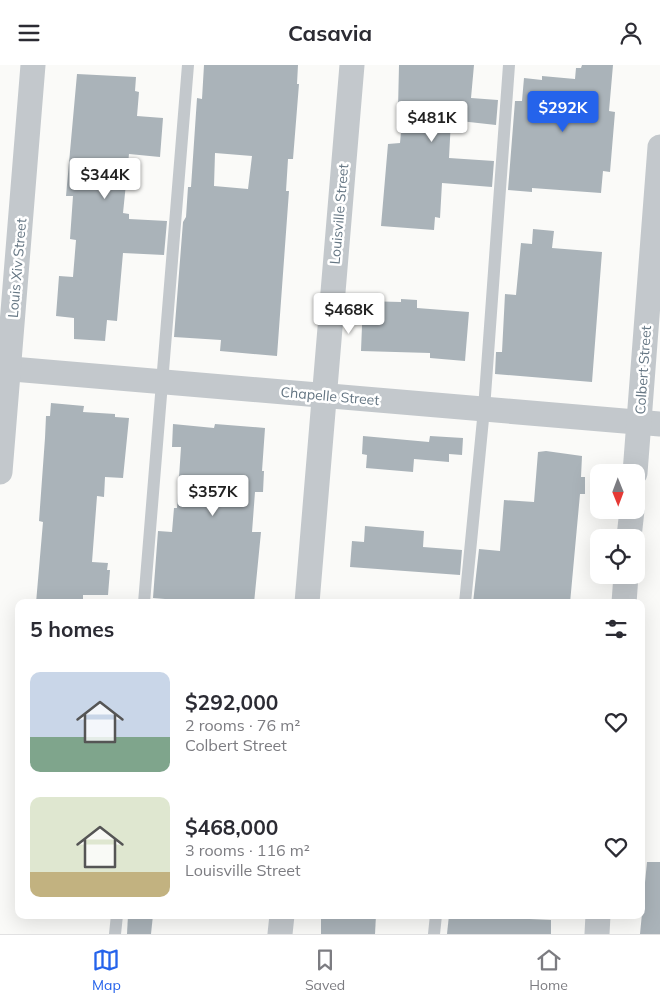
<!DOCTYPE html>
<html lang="en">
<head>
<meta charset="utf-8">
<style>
  body { margin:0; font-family:Mulish,sans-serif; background:#f7f7f7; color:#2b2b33; height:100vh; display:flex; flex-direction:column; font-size:19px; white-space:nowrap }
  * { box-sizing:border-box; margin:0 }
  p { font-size:16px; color:#7c7c81 }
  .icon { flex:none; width:28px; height:28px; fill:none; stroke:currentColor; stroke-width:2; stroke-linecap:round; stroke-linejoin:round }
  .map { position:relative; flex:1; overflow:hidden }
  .drawer { position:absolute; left:15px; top:534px; width:630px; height:320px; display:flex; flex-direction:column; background:#fff; border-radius:10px; box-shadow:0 5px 20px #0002 }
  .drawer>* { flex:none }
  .needle { width:32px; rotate:179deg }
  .tools { position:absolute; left:590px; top:399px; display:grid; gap:10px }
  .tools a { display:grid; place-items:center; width:55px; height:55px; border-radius:10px; background:#fff; box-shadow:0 5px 20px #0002; font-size:25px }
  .price { position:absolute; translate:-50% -42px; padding:0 11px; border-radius:5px; background:#fff; color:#222; font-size:16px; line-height:32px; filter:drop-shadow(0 1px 2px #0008) }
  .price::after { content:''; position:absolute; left:50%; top:30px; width:15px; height:11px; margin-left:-8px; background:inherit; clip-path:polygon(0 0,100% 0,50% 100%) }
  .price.selected { background:#2563eb; color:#fff }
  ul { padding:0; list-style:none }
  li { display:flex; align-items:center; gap:15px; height:125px; padding:0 15px }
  li span { display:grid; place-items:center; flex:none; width:140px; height:100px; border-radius:10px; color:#555 }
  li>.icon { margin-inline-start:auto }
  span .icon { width:60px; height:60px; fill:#fffc; stroke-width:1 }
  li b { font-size:21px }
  h2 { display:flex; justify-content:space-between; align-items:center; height:60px; padding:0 15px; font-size:21px }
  header { display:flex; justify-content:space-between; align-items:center; height:65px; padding:0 15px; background:#fff; font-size:22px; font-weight:700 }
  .tab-bar { display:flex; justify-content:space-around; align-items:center; height:70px; border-top:1px solid #e1e1e2; background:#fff; font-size:14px; color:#7c7c81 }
  .tab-bar a { display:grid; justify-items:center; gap:2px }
  .tab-bar .selected { color:#2563eb }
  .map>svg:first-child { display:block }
  .building { fill:#aab3b9; fill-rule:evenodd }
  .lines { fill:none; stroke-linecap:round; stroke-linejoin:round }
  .lane { stroke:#c3c8cc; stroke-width:12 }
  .street { stroke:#c3c8cc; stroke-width:25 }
  .labels { text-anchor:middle; stroke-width:5; stroke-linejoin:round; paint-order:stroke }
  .street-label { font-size:14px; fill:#657683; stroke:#fff }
</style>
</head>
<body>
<header><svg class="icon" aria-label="menu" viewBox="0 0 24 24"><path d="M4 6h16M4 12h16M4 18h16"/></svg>Casavia<svg class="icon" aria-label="person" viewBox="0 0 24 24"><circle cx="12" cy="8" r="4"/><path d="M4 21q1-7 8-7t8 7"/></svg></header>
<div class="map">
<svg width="660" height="869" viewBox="0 0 660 869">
  <rect width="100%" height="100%" fill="#fafaf8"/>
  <!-- building -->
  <g class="building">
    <path d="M204 0H298L297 19H299L293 94H288L286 126H289L277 291 220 286 221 275 174 272 183 157 186 152 188 122H191L197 33 202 34ZM215 88 252 91 248 124 214 121Z"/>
    <polygon points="399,0 474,0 471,33 498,35 496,60 451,55 449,93 494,96 492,122 442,118 440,153 435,152 434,165 381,161 388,79 400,78 403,45 398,44"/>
    <polygon points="582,0 613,0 609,46 615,47 610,107 603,106 601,128 532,123 532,127 508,125 515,36 522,36 524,13 542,15 542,11 575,14 576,3 581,3"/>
    <polygon points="77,9 136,12 135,26 139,27 137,51 163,53 160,92 129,89 123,148 129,149 129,154 167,156 164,190 123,188 117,256 107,255 105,276 74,274 74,253 56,251 59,211 73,212 76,175 70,174 73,131 66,131"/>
    <polygon points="533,164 554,166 552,183 602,187 592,317 495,309 496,287 502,287 505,229 516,230 521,178 532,179"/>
    <polygon points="401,234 417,235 417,243 469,247 465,296 430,293 430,288 361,286 363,236 401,237"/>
    <polygon points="51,338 84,341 83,347 115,349 115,352 129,353 123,413 105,412 104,432 97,431 92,497 108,498 107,505 110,505 108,530 83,530 83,538 36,538 43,457 39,456 45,373 46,351 50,351"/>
    <polygon points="173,359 214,363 215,359 265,363 262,406 264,406 263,427 255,427 252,467 261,467 254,538 213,538 153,533 158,466 172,467 174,443 177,443 181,382 172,382"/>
    <polygon points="363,371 429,377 430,371 463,373 462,390 449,389 449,397 414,394 413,407 366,403 367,390 362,389"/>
    <polygon points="546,386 582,391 581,412 585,412 585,429 580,429 570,538 473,538 479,484 500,486 504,435 534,437 538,387"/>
    <polygon points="365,461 424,466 423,482 462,485 460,510 350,502 352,476 364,477"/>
    <polygon points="647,797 660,797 660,869 640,869"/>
    <polygon points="128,850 153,850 151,869 127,869"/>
    <polygon points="321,850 376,850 375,869 321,869"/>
    <polygon points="449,850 551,855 551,869 447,869"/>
  </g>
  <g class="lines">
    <!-- lane -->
    <g class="lane">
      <polyline points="144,538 188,0"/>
      <polyline points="465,538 484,344 509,0"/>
      <polyline points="115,869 117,850"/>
      <polyline points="434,869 436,850"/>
    </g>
    <!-- street -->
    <g class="street">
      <polyline points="0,303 660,359"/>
      <polyline points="0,407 33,0"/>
      <polyline points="635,408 660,82"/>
      <polyline points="629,472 632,445"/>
      <polyline points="307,538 352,0"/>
      <polyline points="624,538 626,510"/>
      <polyline points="280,869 282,850"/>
      <polyline points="597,869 598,850"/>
    </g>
  </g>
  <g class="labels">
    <!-- street labels -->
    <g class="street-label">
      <text transform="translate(339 149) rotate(-85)" y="5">Louisville Street</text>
      <text transform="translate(17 203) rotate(-85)" y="5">Louis Xiv Street</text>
      <text transform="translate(643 305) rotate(-86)" y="5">Colbert Street</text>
      <text transform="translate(330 331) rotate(5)" y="5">Chapelle Street</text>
    </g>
  </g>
</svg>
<div class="tools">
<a><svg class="needle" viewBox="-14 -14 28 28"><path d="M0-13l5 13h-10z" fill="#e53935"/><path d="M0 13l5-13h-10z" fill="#7c7c81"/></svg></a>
<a><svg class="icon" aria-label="locate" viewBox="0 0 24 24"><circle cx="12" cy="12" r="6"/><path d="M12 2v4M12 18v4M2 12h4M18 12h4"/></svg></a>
</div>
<b class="price selected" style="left:563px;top:68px">$292K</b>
<b class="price" style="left:432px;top:78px">$481K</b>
<b class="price" style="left:105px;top:135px">$344K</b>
<b class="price" style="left:349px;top:270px">$468K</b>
<b class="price" style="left:213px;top:452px">$357K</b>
<section class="drawer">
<h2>5 homes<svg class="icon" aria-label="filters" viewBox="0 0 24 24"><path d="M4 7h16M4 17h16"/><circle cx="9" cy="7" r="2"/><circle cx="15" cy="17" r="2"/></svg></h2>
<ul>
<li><span style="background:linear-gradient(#c9d6e8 65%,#7fa58c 0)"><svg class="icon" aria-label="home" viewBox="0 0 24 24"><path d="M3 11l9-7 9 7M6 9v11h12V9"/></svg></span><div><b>$292,000</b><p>2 rooms · 76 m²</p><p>Colbert Street</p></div><svg class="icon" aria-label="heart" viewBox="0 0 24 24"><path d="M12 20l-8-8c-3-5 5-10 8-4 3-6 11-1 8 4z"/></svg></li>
<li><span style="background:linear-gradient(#dfe7d0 75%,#c2b280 0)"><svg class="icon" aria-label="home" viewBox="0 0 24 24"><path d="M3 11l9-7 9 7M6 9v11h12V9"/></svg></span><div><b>$468,000</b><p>3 rooms · 116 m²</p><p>Louisville Street</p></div><svg class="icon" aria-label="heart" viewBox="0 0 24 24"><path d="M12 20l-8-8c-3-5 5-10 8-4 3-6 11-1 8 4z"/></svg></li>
</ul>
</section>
</div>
<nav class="tab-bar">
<a class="selected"><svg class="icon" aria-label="map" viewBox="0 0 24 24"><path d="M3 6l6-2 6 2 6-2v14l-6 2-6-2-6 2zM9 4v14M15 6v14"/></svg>Map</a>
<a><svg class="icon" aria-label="saved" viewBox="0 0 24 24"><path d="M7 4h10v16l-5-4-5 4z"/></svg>Saved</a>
<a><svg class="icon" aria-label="home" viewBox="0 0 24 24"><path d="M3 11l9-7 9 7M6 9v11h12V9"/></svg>Home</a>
</nav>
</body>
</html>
